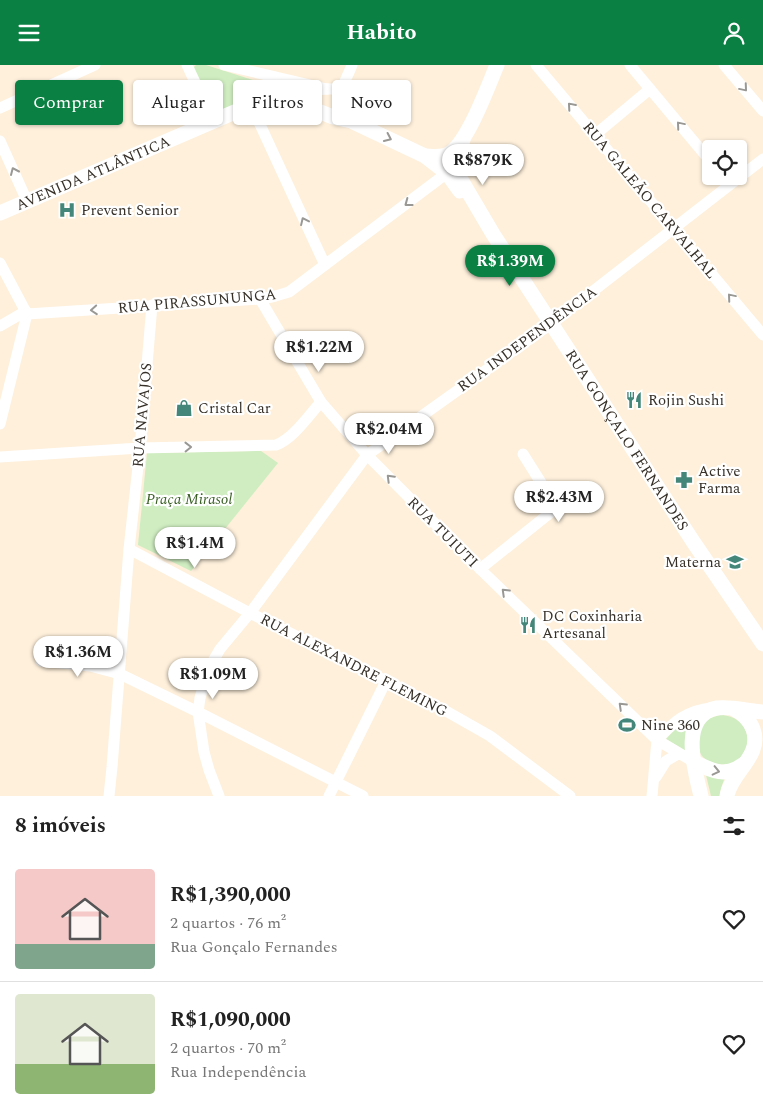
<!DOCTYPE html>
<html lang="pt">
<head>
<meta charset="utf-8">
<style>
  body { margin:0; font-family:Spectral,serif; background:#f6f6f6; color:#222; height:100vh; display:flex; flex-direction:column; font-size:19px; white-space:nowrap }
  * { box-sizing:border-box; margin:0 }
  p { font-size:16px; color:#767676 }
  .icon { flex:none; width:28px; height:28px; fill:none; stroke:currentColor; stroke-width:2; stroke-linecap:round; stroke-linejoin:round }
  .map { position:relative; height:731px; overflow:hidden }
  .panel { display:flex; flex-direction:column; background:#fff; flex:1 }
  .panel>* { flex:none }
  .hud { position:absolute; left:15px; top:15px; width:500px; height:45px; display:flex; gap:10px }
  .fabs { position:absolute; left:702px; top:75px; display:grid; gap:10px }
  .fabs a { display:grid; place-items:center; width:45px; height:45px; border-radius:5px; background:#fff; box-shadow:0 1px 4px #0004; font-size:25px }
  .price { position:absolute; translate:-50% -42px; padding:0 11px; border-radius:18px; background:#fff; color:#222; font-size:16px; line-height:32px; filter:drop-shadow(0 1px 2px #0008) }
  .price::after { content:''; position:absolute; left:50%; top:30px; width:15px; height:11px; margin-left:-8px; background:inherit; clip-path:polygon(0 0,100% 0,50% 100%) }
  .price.active { background:#0b8043; color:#fff }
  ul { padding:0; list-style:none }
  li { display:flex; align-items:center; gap:15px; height:125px; padding:0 15px }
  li+li { border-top:1px solid #e0e0e0 }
  li span { display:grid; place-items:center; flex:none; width:140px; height:100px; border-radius:5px; color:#555 }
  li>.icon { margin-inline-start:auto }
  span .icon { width:60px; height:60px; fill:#fffc; stroke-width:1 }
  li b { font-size:21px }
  h2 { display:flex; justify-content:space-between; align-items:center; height:60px; padding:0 15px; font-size:21px }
  .pill { padding:0 18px; border-radius:5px; background:#fff; box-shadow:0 1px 4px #0004; font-size:18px; line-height:45px }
  .pill.active { background:#0b8043; color:#fff }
  header { display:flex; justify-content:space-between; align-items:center; height:65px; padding:0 15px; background:#0b8043; color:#fff; font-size:22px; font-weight:700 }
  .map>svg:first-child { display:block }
  .green { fill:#cfedc1 }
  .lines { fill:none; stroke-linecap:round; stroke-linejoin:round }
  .minor { stroke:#fff; stroke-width:11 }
  .major { stroke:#fff; stroke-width:15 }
  .oneway { stroke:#9a9894 }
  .labels { text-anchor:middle; stroke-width:4.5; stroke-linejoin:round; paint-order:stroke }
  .street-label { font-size:15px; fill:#363028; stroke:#fff }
  .poi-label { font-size:15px; fill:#363028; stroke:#fff; text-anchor:start }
  .park-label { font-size:15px; font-style:italic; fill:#385e23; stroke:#fff }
</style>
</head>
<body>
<header><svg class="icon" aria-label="menu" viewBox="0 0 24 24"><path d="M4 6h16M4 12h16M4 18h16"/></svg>Habito<svg class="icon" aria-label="person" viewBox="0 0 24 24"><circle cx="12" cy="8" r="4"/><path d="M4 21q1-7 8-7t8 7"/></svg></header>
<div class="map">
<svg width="763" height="731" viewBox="0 0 763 731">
  <rect width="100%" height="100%" fill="#fef0db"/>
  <!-- green -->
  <g class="green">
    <path d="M196 0H206L262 18 265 20C265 23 265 25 263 27 256 33 230 42 221 46H215L194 6V2Z"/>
    <polygon points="261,386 278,398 191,506 138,480 147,388"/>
    <path d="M720 650C762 651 753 710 714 698 695 692 699 681 699 663L710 653Z"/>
    <polygon points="682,657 686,657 688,659 686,671 686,686 666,674"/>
    <polygon points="706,710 725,712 721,723 720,731 711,731"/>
  </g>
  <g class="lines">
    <!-- minor -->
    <g class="minor">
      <polyline points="187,0 213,56"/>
      <polyline points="224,0 327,24 342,24"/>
      <polyline points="536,0 763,270"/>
      <polyline points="630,0 711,97"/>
      <polyline points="724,0 763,46"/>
      <polyline points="0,43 95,0"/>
      <path d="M351 56C331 35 343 23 352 0"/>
      <polyline points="596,69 650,24"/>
      <polyline points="0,76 27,136"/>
      <polyline points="0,198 27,249 0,359"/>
      <path d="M325 200 251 40C275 27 300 27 327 24"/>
      <polyline points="260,234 321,337 367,390 480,504 657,675 694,697"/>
      <polyline points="27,249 260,234 272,232 289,227 447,108"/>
      <polyline points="0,261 26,246"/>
      <path d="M0 392 140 383 276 380C293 374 309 350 321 337"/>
      <polyline points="129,484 250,548 446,646 490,671 570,731"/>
      <polyline points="480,504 555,444 555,440 523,389"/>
      <polyline points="41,596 90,601 120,609 198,647 363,731"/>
      <path d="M657 675C673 657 687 645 712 643"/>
      <polyline points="656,712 666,696 678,689"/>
      <polyline points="109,731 112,702 129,484 140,383 152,240"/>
      <polyline points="219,731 209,705 204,687 198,647 200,633 208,605 220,584 250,548 367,390 552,258 763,94"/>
      <polyline points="329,731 386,616"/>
      <polyline points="652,731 657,675"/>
    </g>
    <!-- major -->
    <g class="major">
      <path id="s1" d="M463 75 457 95V102L460 113 493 169 694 478 763 579"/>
      <path d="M425 91C432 91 441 93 448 89 467 80 488 21 497 0"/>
      <path id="s2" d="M0 148 251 40 282 36 295 37 333 52 351 56 425 91 447 108 460 126"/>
      <path d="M694 697C712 706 726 713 744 699"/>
      <path d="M701 731C695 706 678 650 717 643 731 641 748 646 763 647"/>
      <path d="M727 731C731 707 763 691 753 664 749 654 743 649 734 644"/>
    </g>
  </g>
  <!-- one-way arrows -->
  <defs><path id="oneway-chevron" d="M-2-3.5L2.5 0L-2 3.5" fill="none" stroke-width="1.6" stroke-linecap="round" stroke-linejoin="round" transform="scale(1.25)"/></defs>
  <g class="oneway">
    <use href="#oneway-chevron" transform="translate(744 23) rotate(50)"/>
    <use href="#oneway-chevron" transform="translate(571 41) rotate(-131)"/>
    <use href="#oneway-chevron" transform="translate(680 60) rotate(-130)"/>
    <use href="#oneway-chevron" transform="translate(388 73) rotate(25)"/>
    <use href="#oneway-chevron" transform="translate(14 106) rotate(-114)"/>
    <use href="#oneway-chevron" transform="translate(408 138) rotate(143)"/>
    <use href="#oneway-chevron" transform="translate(304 156) rotate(-115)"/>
    <use href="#oneway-chevron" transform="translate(731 232) rotate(-130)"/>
    <use href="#oneway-chevron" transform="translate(94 245) rotate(176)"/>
    <use href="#oneway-chevron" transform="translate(188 382) rotate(-1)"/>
    <use href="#oneway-chevron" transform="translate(390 413) rotate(-135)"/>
    <use href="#oneway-chevron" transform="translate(505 527) rotate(-136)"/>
    <use href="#oneway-chevron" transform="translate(622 641) rotate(-136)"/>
    <use href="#oneway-chevron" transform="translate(716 706) rotate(13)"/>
  </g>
  <!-- icons -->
  <defs>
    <g id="hospital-bare" transform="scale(1.35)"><path d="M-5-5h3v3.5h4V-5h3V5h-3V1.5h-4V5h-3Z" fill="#44877a" stroke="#fff" stroke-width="2.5" paint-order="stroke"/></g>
    <g id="restaurant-bare" transform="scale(1.35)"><path d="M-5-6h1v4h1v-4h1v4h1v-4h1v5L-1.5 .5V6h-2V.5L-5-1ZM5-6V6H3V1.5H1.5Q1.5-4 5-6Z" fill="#44877a" stroke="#fff" stroke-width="2.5" paint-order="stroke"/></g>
    <g id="shop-bare" transform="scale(1.35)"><path d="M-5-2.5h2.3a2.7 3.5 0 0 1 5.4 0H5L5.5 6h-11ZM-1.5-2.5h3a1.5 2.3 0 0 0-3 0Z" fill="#44877a" stroke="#fff" stroke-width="2.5" paint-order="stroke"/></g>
    <g id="pharmacy-bare" transform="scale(1.35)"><path d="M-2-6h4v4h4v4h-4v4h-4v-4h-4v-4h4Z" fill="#44877a" stroke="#fff" stroke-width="2.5" paint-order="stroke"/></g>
    <g id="school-bare" transform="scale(1.35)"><path d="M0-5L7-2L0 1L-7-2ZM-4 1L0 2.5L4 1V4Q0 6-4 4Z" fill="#44877a" stroke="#fff" stroke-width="2.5" paint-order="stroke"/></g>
    <g id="stadium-bare" transform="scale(1.35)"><path d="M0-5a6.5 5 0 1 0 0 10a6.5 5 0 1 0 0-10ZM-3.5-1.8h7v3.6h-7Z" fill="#44877a" stroke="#fff" stroke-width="2.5" paint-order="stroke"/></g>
  </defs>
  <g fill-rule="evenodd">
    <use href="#hospital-bare" x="67" y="145"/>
    <use href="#restaurant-bare" x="634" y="335"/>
    <use href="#shop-bare" x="184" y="343"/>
    <use href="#pharmacy-bare" x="684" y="415"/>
    <use href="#school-bare" x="735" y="497"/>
    <use href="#restaurant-bare" x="528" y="560"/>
    <use href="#stadium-bare" x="627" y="660"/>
  </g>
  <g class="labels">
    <!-- street labels -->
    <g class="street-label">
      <text dy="5" stroke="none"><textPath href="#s2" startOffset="101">AVENIDA ATLÂNTICA</textPath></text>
      <text transform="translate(650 135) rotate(50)" y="5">RUA GALEÃO CARVALHAL</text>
      <text transform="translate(197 236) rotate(-5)" y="5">RUA PIRASSUNUNGA</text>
      <text transform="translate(527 274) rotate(-36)" y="5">RUA INDEPENDÊNCIA</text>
      <text transform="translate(142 350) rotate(-85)" y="5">RUA NAVAJOS</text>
      <text dy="5" stroke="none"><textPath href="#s1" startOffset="350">RUA GONÇALO FERNANDES</textPath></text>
      <text transform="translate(443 467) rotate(45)" y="5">RUA TUIUTI</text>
      <text transform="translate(354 600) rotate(27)" y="5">RUA ALEXANDRE FLEMING</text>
    </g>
    <!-- poi labels -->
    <g class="poi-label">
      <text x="81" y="150">Prevent Senior</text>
      <text x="648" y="340">Rojin Sushi</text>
      <text x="198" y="348">Cristal Car</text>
      <text x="698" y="411">Active<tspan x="698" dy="17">Farma</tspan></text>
      <text x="721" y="502" text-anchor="end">Materna</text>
      <text x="542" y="556">DC Coxinharia<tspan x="542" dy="17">Artesanal</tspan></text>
      <text x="641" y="665">Nine 360</text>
    </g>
    <!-- park labels -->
    <g class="park-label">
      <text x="189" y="439">Praça Mirasol</text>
    </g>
  </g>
</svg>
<div class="fabs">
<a><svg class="icon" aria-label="locate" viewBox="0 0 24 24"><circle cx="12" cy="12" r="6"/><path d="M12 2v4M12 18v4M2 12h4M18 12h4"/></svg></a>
</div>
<b class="price" style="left:483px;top:121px">R$879K</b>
<b class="price active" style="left:510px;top:222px">R$1.39M</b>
<b class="price" style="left:319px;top:308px">R$1.22M</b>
<b class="price" style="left:389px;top:390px">R$2.04M</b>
<b class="price" style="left:559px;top:458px">R$2.43M</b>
<b class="price" style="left:195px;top:504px">R$1.4M</b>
<b class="price" style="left:78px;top:613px">R$1.36M</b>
<b class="price" style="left:213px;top:635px">R$1.09M</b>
<div class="hud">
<a class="pill active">Comprar</a>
<a class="pill">Alugar</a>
<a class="pill">Filtros</a>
<a class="pill">Novo</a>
</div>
</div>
<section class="panel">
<h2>8 imóveis<svg class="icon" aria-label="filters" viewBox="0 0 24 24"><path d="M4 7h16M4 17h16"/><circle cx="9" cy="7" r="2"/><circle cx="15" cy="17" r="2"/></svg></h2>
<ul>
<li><span style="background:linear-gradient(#f6c9c9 75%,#7fa58c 0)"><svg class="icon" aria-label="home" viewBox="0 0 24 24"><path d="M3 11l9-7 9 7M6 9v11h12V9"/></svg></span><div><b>R$1,390,000</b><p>2 quartos · 76 m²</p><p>Rua Gonçalo Fernandes</p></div><svg class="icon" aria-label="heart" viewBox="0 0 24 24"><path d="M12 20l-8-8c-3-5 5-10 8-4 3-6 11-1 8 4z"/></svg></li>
<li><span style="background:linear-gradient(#dfe7d0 70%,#8fb573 0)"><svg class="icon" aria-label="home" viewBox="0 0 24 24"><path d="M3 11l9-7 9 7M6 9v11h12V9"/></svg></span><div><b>R$1,090,000</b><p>2 quartos · 70 m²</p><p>Rua Independência</p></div><svg class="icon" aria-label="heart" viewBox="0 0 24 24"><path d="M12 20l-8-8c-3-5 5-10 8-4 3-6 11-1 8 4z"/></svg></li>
</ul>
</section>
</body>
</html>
